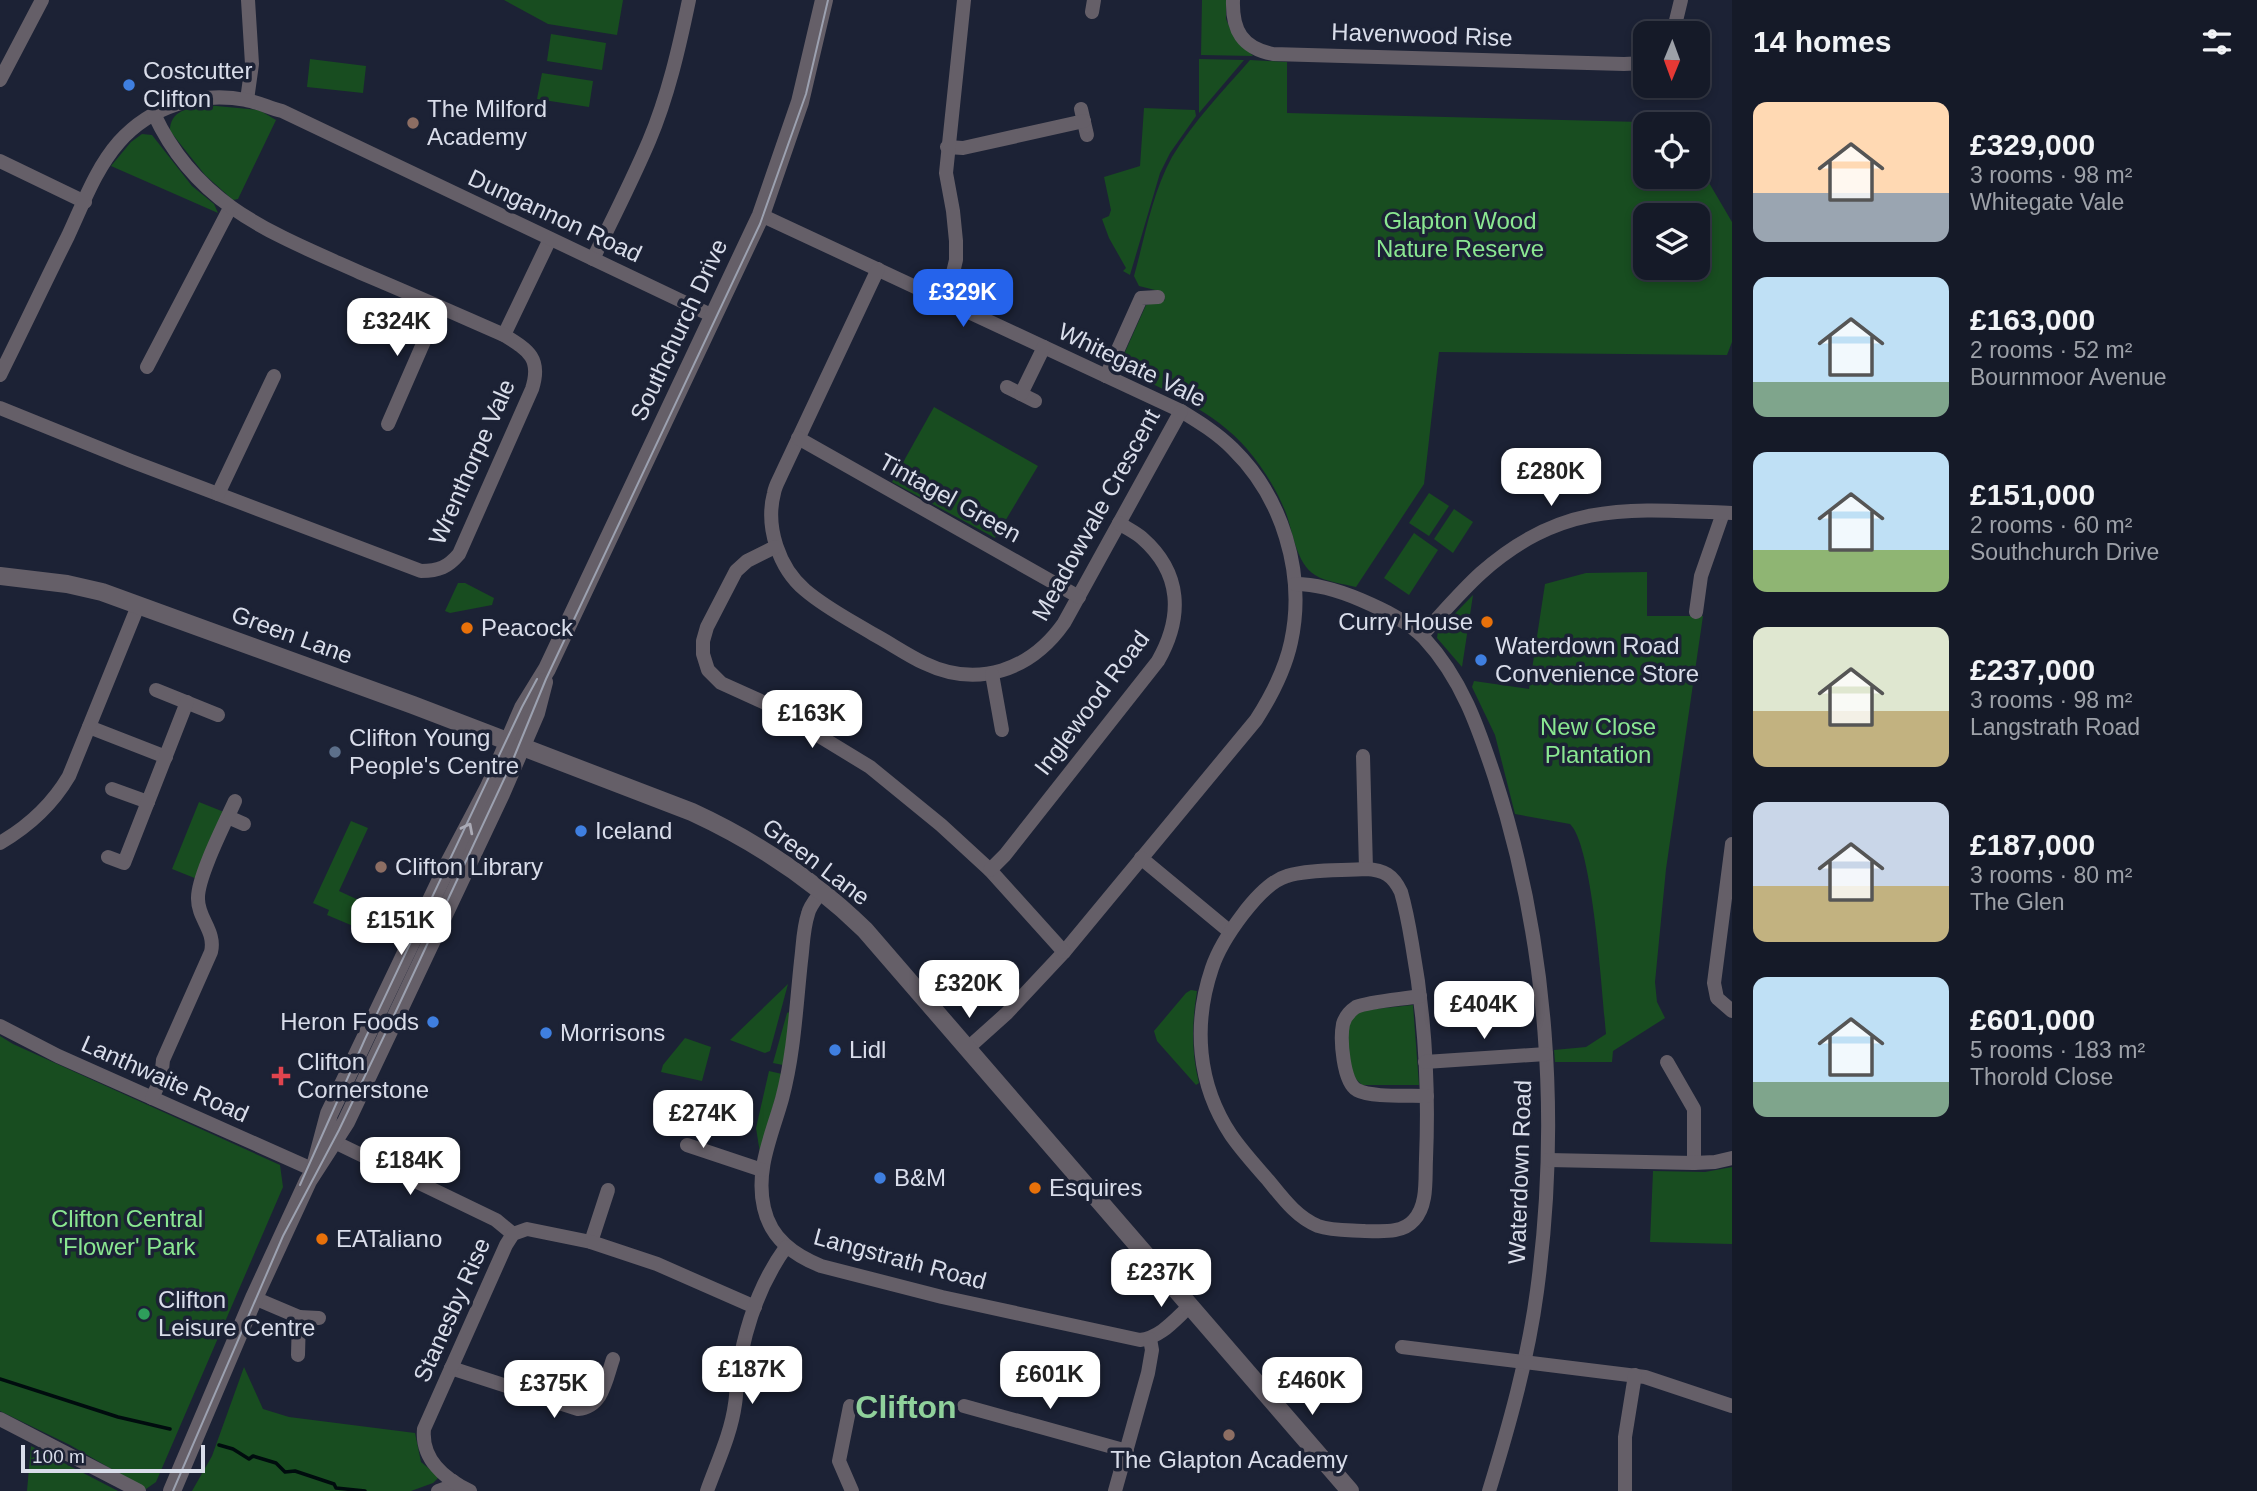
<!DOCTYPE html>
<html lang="en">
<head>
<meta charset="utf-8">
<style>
  body { margin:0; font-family:Arial,sans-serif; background:#1e2330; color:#f1f3f6; height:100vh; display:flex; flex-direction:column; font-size:26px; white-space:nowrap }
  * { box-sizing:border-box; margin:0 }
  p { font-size:23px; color:#9da1a8 }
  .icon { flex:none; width:38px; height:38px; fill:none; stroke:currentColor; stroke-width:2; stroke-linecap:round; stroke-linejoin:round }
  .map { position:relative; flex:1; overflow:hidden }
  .sheet { display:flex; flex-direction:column; background:#151a28; width:525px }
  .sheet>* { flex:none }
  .needle { width:46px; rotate:181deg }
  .tools { position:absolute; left:1633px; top:21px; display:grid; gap:14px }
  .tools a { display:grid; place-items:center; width:77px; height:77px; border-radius:14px; background:#151a28; box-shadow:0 4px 10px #0003,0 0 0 2px #343845; font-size:35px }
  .scale { position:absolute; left:21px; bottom:18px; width:184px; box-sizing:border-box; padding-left:7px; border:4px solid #d9ddea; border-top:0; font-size:19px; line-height:24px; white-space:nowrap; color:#d9ddea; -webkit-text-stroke:5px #1c2235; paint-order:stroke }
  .price { position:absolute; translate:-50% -60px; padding:0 16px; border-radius:14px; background:#fff; color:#222; font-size:23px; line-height:46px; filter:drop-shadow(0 2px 4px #0008) }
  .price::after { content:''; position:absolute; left:50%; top:42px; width:21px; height:16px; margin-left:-10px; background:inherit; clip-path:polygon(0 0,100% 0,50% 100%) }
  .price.on { background:#2563eb; color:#fff }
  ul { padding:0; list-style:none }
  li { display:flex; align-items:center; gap:21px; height:175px; padding:0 21px }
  li span { display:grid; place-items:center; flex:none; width:196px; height:140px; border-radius:14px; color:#555 }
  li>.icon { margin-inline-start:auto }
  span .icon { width:84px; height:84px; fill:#fffc; stroke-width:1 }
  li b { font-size:30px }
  h2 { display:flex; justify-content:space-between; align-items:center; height:84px; padding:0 21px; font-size:30px }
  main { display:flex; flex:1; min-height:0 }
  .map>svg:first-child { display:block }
  .green { fill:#184d20; fill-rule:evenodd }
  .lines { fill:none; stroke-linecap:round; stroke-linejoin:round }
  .stream { stroke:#000c0e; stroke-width:3.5 }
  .minor { stroke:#655f68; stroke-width:14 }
  .tertiary { stroke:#655f68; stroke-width:18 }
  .tram { stroke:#9ca1b0; stroke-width:2 }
  .oneway { stroke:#ababb6 }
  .shop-dot { fill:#3f7fe0; stroke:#1c2235; stroke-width:2.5 }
  .education-dot { fill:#8d6e63; stroke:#1c2235; stroke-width:2.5 }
  .food-dot { fill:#e8710a; stroke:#1c2235; stroke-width:2.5 }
  .service-dot { fill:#5c6f8a; stroke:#1c2235; stroke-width:2.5 }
  .health-dot { fill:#e0444e; stroke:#1c2235; stroke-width:2.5 }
  .leisure-dot { fill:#2e9e5b; stroke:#1c2235; stroke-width:2.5 }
  .labels { text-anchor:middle; stroke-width:7; stroke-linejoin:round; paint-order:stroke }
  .street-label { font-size:24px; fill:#d9ddea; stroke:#1c2235 }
  .poi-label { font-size:24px; fill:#d9ddea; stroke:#1c2235; text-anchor:start }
  .park-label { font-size:24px; fill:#8ae791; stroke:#1c2235 }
  .district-label { font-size:32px; font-weight:bold; fill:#90d19b; stroke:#1c2235 }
</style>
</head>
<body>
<main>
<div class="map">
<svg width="1732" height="1491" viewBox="0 0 1732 1491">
  <rect width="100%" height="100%" fill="#1c2235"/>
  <!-- green -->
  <g class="green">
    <polygon points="504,0 623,0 617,35 548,24"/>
    <polygon points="1202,0 1226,0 1226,19 1232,33 1253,56 1201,55"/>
    <polygon points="551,34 606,43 602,70 547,61"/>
    <polygon points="310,59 366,66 363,93 307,87"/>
    <polygon points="1199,59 1244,60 1199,113"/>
    <path d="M1250 60 1287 62V113L1680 123 1645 124V177H1698V164L1732 222V342L1727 355 1439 352 1424 484 1356 587C1344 584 1326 582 1315 575 1296 563 1293 532 1286 513 1277 490 1263 468 1247 449 1215 411 1164 391 1122 368L1121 361 1146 305 1165 300 1163 292 1139 286 1134 276C1145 237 1152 193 1172 157 1193 122 1223 91 1250 60ZM1645 215H1698V268H1645Z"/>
    <polygon points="542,73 593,81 589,107 537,99"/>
    <path d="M206 105 259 110 276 120 238 199 233 200 205 175 170 131C170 110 189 108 206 105Z"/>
    <polygon points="1144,108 1195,110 1196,116 1170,153 1160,173 1130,275 1123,271 1126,268 1109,238 1102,219 1109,216 1111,210 1104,177 1140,166"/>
    <polygon points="142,134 152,135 192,186 214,204 218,213 111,166 131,142"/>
    <polygon points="934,407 1038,466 995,538 892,482"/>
    <polygon points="1429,493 1449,506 1429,536 1409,523"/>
    <polygon points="1454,509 1473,522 1453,553 1434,539"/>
    <polygon points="1414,533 1438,550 1409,595 1384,578"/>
    <path d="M1647 572V616H1703L1666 869 1655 982 1657 1002 1665 1018 1613 1051 1612 1062H1555L1554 1050 1586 1047 1606 1034C1602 995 1593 846 1570 824L1515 814 1495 735 1472 687 1474 681 1529 689 1545 584 1586 573Z"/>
    <polygon points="458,583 465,583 494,598 492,605 450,613 445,611"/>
    <polygon points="1473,595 1462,667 1437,638 1438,631"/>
    <polygon points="199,802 224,812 197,879 172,869"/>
    <polygon points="351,821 368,828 339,891 395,917 384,939 327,915 329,910 313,903"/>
    <polygon points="788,984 770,1051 765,1053 730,1040"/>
    <path d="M1191 990 1197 991C1192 1022 1191 1052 1199 1083L1196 1085 1157 1041 1154 1031 1186 993Z"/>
    <polygon points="1413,1005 1419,1085 1362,1085 1350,1073 1345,1022 1357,1011"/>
    <polygon points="791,1011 783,1065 773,1063 787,1013"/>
    <polygon points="0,1036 13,1044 280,1165 283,1187 156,1482 146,1489 70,1445 0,1411"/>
    <polygon points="685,1038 711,1047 702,1081 661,1072 663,1065"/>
    <polygon points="769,1071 782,1074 760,1153 756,1128"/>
    <polygon points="1732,1167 1732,1244 1650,1242 1653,1171 1705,1172"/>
    <polygon points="244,1367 263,1409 289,1417 415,1433 421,1462 439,1477 433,1483 411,1491 192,1491 212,1456"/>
    <polygon points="31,1446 118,1491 27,1491"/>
  </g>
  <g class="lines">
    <!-- stream -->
    <g class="stream">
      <polyline points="0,1379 118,1417 170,1429"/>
      <polyline points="219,1445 233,1449 249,1459 253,1456 276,1463 285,1472 295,1471 334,1484 336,1488 365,1491"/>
    </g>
    <!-- minor -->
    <g class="minor">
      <path d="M1233 0C1232 30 1242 48 1273 54L1624 64 1645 63"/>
      <polyline points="1092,12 1094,0"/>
      <polyline points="1673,33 1681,0"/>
      <polyline points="0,80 42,0"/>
      <polyline points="247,100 252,64 248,0"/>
      <polyline points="1081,109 1087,135"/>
      <polyline points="947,147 963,148 1084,121"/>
      <polyline points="0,161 85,202"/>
      <path d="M761 215 1181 411C1199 422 1217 433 1233 449 1282 497 1306 573 1291 642 1285 670 1272 695 1256 720L1064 952 1007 1013 968 1048"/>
      <path d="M593 259C612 220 632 181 649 141 668 96 679 48 689 0"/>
      <path d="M878 269 782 473C779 480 775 486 774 493 765 527 779 568 805 590 826 608 850 620 873 634 890 643 907 655 924 663 978 689 1031 670 1064 623L1181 411"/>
      <polyline points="943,300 951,281 956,260 956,241 953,211 946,173 964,0"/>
      <polyline points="504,335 550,239"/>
      <polyline points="147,367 230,208"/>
      <path d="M0 375C23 329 45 282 68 236 83 204 96 168 119 142 151 106 200 91 246 100 258 102 270 108 282 111L713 316"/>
      <polyline points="1106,376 1141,298 1158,297"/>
      <polyline points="1007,387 1035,401"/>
      <polyline points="1021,394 1044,347"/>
      <path d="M0 408 131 461 421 571C439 571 448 567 459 554L532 389C542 358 528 350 504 335 456 314 409 293 361 273 274 234 197 207 154 114"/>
      <polyline points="388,424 439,307"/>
      <polyline points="798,438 1079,597"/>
      <polyline points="218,494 274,376"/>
      <polyline points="775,547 747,561 736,571 707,627 703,641 703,654 708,670 721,683 765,703 870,767 941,825 990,870 1064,952"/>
      <path d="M1295 584C1318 584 1340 591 1361 600 1382 609 1408 621 1424 638 1462 679 1478 727 1495 778 1548 942 1560 1120 1537 1291 1528 1359 1509 1426 1489 1491"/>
      <polyline points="1696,612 1701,576 1723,513"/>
      <path d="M1422 635C1441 615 1460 592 1481 573 1563 500 1630 509 1732 513"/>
      <polyline points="992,674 1002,730"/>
      <polyline points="156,690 218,715"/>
      <polyline points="89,727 166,757"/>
      <polyline points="1363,756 1366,869"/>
      <polyline points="112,789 148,802"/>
      <polyline points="228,817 244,824"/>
      <path d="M0 843C29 826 52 805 69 776L138 606"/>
      <polyline points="1732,844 1714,983 1717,998 1732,1011"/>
      <polyline points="108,857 124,863 187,702"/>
      <polyline points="1141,858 1229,931"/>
      <path d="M1366 869C1384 870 1393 875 1401 892 1406 909 1409 926 1412 944 1425 1015 1429 1087 1426 1159 1425 1179 1428 1205 1414 1220 1402 1234 1381 1231 1365 1231 1349 1230 1332 1231 1318 1226 1296 1217 1282 1197 1268 1180 1255 1165 1242 1151 1231 1135 1197 1084 1193 1024 1212 968 1221 941 1259 884 1287 876 1309 869 1342 871 1366 869Z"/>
      <path d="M990 870 1005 855 1158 661C1183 617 1182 573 1142 538 1135 532 1126 528 1119 523"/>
      <path d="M822 891C817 898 810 905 808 914 803 929 803 946 801 961 796 1008 794 1054 782 1099 772 1135 755 1170 764 1208 771 1239 794 1255 821 1266L942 1297 1140 1340C1162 1337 1175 1319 1191 1305"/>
      <path d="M1420 996C1404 999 1370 1001 1356 1007 1350 1011 1345 1017 1343 1024 1340 1039 1343 1082 1357 1090 1372 1098 1409 1095 1427 1096"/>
      <polyline points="0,1026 58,1056 314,1170"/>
      <polyline points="1425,1062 1546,1054"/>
      <polyline points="1667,1062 1694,1109 1694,1163"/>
      <path d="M152 1098 161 1079 163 1060 211 952C216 931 198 919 198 899 197 878 225 823 235 801"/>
      <polyline points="324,1137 496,1220 513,1234"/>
      <polyline points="687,1145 762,1170"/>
      <polyline points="1548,1160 1694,1163 1715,1162 1732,1158"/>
      <polyline points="591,1242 608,1190"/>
      <polyline points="254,1298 299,1317 298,1355"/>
      <polyline points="299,1317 319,1318"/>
      <polyline points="1402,1347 1645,1377 1732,1406"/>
      <path d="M451 1368 578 1409C603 1407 606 1379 613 1359"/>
      <polyline points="850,1406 839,1461 852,1491"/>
      <polyline points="964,1406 1127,1451"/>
      <polyline points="0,1419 139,1491"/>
      <polyline points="438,1491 449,1487 453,1481"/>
      <path d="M470 1491C445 1479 421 1459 424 1429L506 1245 513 1234 527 1229 591 1242 657 1264 755 1307"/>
      <path d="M707 1491C717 1463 731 1434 735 1404 737 1393 736 1382 738 1372 745 1327 760 1283 786 1247"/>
      <polyline points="1115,1491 1148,1373 1152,1350 1150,1339"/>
      <polyline points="1625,1491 1625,1437 1635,1375"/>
    </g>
    <!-- tertiary -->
    <g class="tertiary">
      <path d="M0 576 67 584 102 592 413 705 692 812C757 842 814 880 865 930L1350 1491"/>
      <polyline points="314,1170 329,1114 448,865 489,787 523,708 547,669 761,215 800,102 824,0"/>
      <polyline points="172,1491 254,1298 308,1181 346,1122 501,794 536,713 544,682"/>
    </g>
    <!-- tram -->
    <g class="tram">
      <polyline points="300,1185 365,1039 522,707 537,679"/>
      <polyline points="173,1491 283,1236 339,1130 397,1009 512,762 546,679 760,224 806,94 828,0"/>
    </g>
  </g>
  <!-- one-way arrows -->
  <defs><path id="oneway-chevron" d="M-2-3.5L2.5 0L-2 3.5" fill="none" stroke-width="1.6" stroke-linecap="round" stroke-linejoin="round" transform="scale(1.75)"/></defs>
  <use class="oneway" href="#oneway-chevron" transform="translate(468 828) rotate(-63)"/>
  <!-- markers -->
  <g class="shop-dot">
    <circle cx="129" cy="85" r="7"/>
    <circle cx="1481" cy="660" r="7"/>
    <circle cx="581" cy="831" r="7"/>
    <circle cx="433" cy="1022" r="7"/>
    <circle cx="546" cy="1033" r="7"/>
    <circle cx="835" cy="1050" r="7"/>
    <circle cx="880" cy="1178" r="7"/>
  </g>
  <g class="education-dot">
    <circle cx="413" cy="123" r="7"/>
    <circle cx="381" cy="867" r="7"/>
    <circle cx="1229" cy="1435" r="7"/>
  </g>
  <g class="food-dot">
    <circle cx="1487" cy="622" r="7"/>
    <circle cx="467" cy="628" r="7"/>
    <circle cx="1035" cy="1188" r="7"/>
    <circle cx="322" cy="1239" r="7"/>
  </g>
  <circle class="service-dot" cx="335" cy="752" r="7"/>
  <path class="health-dot" d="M277.5 1065.5h7v7h7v7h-7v7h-7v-7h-7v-7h7z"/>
  <circle class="leisure-dot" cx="144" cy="1314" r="7"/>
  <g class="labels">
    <!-- street labels -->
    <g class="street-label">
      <text transform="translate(1422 35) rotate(2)" y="8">Havenwood Rise</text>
      <text transform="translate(555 216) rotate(25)" y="8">Dungannon Road</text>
      <text transform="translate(679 330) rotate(-65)" y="8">Southchurch Drive</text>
      <text transform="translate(1132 365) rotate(26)" y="8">Whitegate Vale</text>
      <text transform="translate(472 462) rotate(-66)" y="8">Wrenthorpe Vale</text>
      <text transform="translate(950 498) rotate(29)" y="8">Tintagel Green</text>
      <text transform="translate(1096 515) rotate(-61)" y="8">Meadowvale Crescent</text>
      <text transform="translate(292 635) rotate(20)" y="8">Green Lane</text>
      <text transform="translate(1092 703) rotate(-53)" y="8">Inglewood Road</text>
      <text transform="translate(816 862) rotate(37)" y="8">Green Lane</text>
      <text transform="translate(165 1079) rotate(24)" y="8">Lanthwaite Road</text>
      <text transform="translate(1520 1172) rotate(-88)" y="8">Waterdown Road</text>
      <text transform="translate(900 1259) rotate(15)" y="8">Langstrath Road</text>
      <text transform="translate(452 1310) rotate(-66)" y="8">Stanesby Rise</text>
    </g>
    <!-- poi labels -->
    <g class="poi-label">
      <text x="143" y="79">Costcutter<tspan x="143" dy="28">Clifton</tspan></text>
      <text x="427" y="117">The Milford<tspan x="427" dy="28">Academy</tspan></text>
      <text x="1473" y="630" text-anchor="end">Curry House</text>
      <text x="481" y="636">Peacock</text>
      <text x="1495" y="654">Waterdown Road<tspan x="1495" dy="28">Convenience Store</tspan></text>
      <text x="349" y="746">Clifton Young<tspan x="349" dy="28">People's Centre</tspan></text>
      <text x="595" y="839">Iceland</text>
      <text x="395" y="875">Clifton Library</text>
      <text x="419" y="1030" text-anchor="end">Heron Foods</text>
      <text x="560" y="1041">Morrisons</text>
      <text x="849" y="1058">Lidl</text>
      <text x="297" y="1070">Clifton<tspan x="297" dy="28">Cornerstone</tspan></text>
      <text x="894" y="1186">B&amp;M</text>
      <text x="1049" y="1196">Esquires</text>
      <text x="336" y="1247">EATaliano</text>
      <text x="158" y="1308">Clifton<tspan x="158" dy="28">Leisure Centre</tspan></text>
      <text x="1229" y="1468" text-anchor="middle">The Glapton Academy</text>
    </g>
    <!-- park labels -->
    <g class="park-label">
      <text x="1460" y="229">Glapton Wood<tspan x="1460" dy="28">Nature Reserve</tspan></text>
      <text x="1598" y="735">New Close<tspan x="1598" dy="28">Plantation</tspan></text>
      <text x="127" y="1227">Clifton Central<tspan x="127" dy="28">'Flower' Park</tspan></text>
    </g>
    <!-- district labels -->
    <g class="district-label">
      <text x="906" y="1418">Clifton</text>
    </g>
  </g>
</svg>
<div class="tools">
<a><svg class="needle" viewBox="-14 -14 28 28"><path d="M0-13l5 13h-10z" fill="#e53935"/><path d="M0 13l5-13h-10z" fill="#9da1a8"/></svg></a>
<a><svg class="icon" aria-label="locate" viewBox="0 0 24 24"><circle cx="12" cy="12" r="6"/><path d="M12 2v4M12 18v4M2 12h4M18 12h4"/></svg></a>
<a><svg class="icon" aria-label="layers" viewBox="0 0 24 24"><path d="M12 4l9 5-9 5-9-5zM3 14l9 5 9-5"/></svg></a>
</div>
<div class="scale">100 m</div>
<b class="price on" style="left:963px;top:329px">£329K</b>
<b class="price" style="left:397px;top:358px">£324K</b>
<b class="price" style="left:1551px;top:508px">£280K</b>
<b class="price" style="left:812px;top:750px">£163K</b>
<b class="price" style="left:401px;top:957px">£151K</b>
<b class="price" style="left:969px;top:1020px">£320K</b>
<b class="price" style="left:1484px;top:1041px">£404K</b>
<b class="price" style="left:703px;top:1150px">£274K</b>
<b class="price" style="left:410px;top:1197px">£184K</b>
<b class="price" style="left:1161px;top:1309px">£237K</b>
<b class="price" style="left:752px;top:1406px">£187K</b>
<b class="price" style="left:1050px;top:1411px">£601K</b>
<b class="price" style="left:1312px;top:1417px">£460K</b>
<b class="price" style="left:554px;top:1420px">£375K</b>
</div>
<section class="sheet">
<h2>14 homes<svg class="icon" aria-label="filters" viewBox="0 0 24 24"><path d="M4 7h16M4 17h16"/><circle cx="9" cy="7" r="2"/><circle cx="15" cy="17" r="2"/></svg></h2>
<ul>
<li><span style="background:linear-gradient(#ffd9b3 65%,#9aa5b1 0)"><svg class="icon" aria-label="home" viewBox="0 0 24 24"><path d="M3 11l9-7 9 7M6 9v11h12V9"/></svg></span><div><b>£329,000</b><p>3 rooms · 98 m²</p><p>Whitegate Vale</p></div></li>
<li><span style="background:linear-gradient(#bfe0f5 75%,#7fa58c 0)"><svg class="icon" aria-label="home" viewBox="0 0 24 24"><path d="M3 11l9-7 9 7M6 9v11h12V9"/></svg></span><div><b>£163,000</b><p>2 rooms · 52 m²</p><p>Bournmoor Avenue</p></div></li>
<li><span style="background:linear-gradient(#bfe0f5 70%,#8fb573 0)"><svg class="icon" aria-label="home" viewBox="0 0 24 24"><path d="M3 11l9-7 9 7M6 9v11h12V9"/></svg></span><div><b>£151,000</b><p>2 rooms · 60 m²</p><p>Southchurch Drive</p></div></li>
<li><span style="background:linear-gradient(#dfe7d0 60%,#c2b280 0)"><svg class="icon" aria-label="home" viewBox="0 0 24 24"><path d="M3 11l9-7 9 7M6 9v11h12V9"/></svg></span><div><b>£237,000</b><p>3 rooms · 98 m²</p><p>Langstrath Road</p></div></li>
<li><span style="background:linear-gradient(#c9d6e8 60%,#c2b280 0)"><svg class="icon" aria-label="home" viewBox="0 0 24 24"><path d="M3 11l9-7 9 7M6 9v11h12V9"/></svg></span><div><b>£187,000</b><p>3 rooms · 80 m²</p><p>The Glen</p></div></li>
<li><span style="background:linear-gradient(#bfe0f5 75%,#7fa58c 0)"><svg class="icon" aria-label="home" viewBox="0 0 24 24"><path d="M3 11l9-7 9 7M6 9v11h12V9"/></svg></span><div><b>£601,000</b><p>5 rooms · 183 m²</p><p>Thorold Close</p></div></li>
</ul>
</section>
</main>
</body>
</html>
